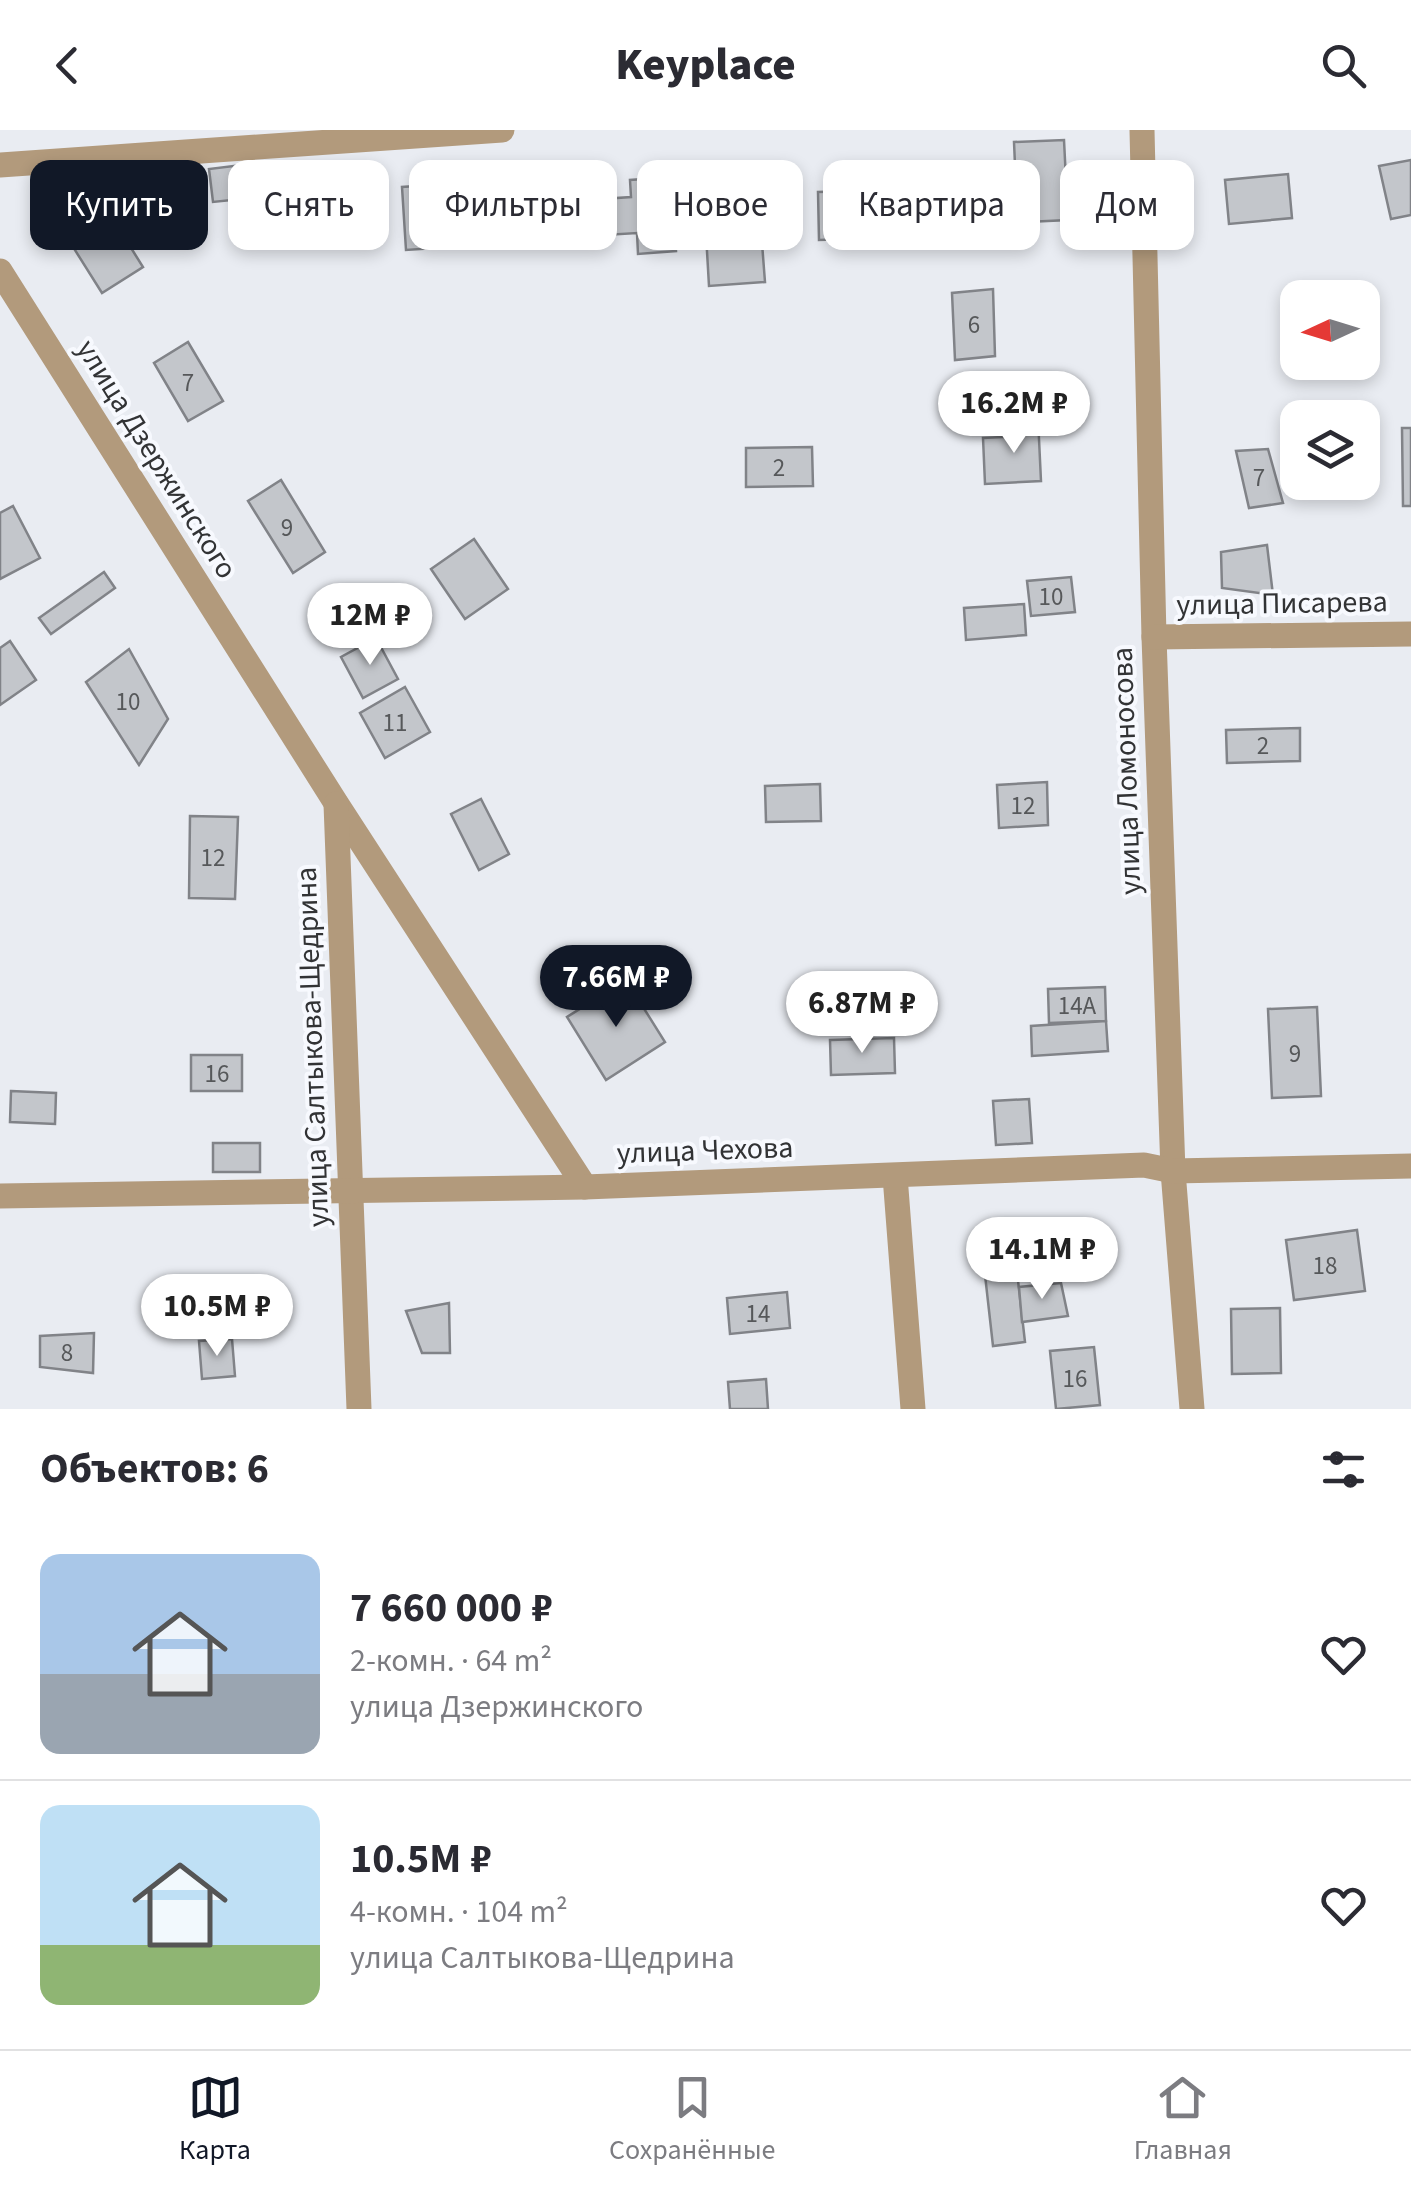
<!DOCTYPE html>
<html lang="ru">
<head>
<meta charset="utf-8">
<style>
  body { margin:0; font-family:"Source Sans 3",sans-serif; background:#f7f7f7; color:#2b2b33; height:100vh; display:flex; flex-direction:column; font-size:38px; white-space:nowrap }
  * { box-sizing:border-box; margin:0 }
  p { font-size:32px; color:#7c7c81 }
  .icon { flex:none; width:55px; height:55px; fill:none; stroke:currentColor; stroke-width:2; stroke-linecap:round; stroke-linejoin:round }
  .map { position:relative; height:1279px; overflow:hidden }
  .sheet { display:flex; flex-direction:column; background:#fff; flex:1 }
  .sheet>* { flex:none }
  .hud { position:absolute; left:30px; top:30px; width:1352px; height:90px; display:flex; gap:20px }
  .needle { width:65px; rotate:266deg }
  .controls { position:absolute; left:1280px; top:150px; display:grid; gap:20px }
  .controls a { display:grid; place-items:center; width:100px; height:100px; border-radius:20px; background:#fff; box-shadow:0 5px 15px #0003; font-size:50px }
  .price { position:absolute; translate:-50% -85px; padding:0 22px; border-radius:35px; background:#fff; color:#222; font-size:32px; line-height:65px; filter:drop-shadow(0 2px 5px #0008) }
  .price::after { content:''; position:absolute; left:50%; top:60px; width:30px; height:22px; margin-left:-15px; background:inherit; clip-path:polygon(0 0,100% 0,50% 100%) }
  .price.on { background:#111827; color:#fff }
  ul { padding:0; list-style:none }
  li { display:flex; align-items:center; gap:30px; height:250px; padding:0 40px }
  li+li { border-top:2px solid #e1e1e2 }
  li span { display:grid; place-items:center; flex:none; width:280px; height:200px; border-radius:20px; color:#555 }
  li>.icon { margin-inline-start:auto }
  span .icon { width:120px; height:120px; fill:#fffc; stroke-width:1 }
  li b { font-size:42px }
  h2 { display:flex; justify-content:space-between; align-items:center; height:120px; padding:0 40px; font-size:42px }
  .tag { padding:0 35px; border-radius:20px; background:#fff; box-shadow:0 5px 15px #0003; font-size:35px; line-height:90px }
  .tag.on { background:#111827; color:#fff }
  header { display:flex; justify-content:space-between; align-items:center; height:130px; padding:0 40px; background:#fff; font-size:45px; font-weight:800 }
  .tabs { display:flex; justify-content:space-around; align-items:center; height:140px; border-top:2px solid #e1e1e2; background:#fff; font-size:28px; color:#7c7c81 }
  .tabs a { display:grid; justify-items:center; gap:5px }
  .tabs .on { color:#111827 }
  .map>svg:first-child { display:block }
  .building { fill:#c3c6cb; stroke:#818388; stroke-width:2.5 }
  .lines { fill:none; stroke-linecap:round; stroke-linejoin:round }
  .minor { stroke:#b29a7c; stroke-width:25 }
  .labels { text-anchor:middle; stroke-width:8; stroke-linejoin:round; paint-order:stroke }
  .number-label { font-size:25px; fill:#56585a }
  .street-label { font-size:30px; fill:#323335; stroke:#f7f9fe }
</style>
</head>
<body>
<header><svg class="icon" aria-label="back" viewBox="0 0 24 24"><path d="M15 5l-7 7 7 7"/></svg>Keyplace<svg class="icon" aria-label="search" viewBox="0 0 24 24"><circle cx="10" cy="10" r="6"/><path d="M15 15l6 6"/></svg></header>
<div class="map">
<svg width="1411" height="1279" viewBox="0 0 1411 1279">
  <rect width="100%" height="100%" fill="#e9ecf2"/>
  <!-- building -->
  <g class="building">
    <polygon points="1064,10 1068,90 1006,93 1004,59 1016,58 1014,12"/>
    <polygon points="1411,30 1411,85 1391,89 1379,36"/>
    <polygon points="258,33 262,67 213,72 209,39"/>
    <polygon points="1288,44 1292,88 1229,94 1225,50"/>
    <polygon points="850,45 872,45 873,67 883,66 884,108 819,110 818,62 851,61"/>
    <polygon points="672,47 676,121 638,124 637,103 605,105 602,69 631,67 630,50"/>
    <polygon points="476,52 481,115 406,120 402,57"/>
    <polygon points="181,70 196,89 166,110 149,89"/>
    <polygon points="104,75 143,137 102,163 63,101"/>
    <polygon points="761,100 765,152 709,156 706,104"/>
    <polygon points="993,159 995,226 955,230 952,163"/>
    <polygon points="1298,170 1298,227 1289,230 1285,172"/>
    <polygon points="188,212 223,271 188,291 154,233"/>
    <polygon points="1038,288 1041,351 985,354 983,308 1023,306 1022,289"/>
    <polygon points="1402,298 1411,298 1411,376 1403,376"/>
    <polygon points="812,317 813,356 746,357 746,318"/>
    <polygon points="1268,319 1283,373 1249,378 1236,321"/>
    <polygon points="281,350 325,422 293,443 248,371"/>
    <polygon points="13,376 40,428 0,449 0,383"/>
    <polygon points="474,409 508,459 465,489 431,439"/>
    <polygon points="1267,415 1273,465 1222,458 1221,422"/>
    <polygon points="104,442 115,458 51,504 39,488"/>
    <polygon points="1071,447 1075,482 1031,486 1027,451"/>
    <polygon points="1024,474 1026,505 966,510 964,478"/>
    <polygon points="376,508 398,549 363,568 341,527"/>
    <polygon points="10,511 36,550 0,575 0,518"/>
    <polygon points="129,519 168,589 139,635 86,552"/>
    <polygon points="405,557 430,602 385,628 360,583"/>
    <polygon points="1300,598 1300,631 1227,633 1226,600"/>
    <polygon points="1047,652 1048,695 999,698 997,655"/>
    <polygon points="820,654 821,691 766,692 765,656"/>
    <polygon points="481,669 509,724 479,740 451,684"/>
    <polygon points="190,686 238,687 235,769 189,768"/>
    <polygon points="626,850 665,912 606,950 567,887"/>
    <polygon points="1105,857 1106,891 1049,893 1048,859"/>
    <polygon points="1317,877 1321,966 1272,968 1268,879"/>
    <polygon points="1106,891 1108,921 1032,926 1031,896"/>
    <polygon points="894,908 895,943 831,945 830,910"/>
    <rect x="191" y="925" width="51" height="36"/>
    <polygon points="11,961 56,963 55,994 10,992"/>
    <polygon points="1029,969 1032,1013 996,1015 993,971"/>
    <rect x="213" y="1013" width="47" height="29"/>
    <polygon points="1357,1100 1365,1161 1294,1170 1286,1110"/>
    <polygon points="1016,1133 1025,1212 993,1216 984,1136"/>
    <polygon points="1061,1153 1068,1186 1022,1192 1019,1157"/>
    <polygon points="787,1162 790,1198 730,1204 727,1168"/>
    <polygon points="449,1173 450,1223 422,1223 406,1181"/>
    <polygon points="1280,1178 1281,1243 1232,1244 1231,1179"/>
    <polygon points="94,1203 93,1243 40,1237 40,1206"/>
    <polygon points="232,1209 235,1246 202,1249 199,1211"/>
    <polygon points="1094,1217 1100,1275 1056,1279 1050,1221"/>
    <polygon points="766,1249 768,1279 730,1279 728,1252"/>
  </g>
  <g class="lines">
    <!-- minor -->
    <g class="minor">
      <polyline points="1142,0 1154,507 1173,1041 1192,1279"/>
      <polyline points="0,35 502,0"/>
      <polyline points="0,141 336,673 585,1057"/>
      <polyline points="1154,507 1411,504"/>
      <polyline points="336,674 359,1279"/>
      <polyline points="895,1046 913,1279"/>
      <polyline points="0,1066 585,1057 1144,1035 1173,1041 1411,1036"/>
    </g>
  </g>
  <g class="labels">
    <!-- number labels -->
    <g class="number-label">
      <text x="974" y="203">6</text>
      <text x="188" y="261">7</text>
      <text x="779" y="346">2</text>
      <text x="1259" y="356">7</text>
      <text x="287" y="406">9</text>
      <text x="1051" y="475">10</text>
      <text x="128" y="580">10</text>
      <text x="395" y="601">11</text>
      <text x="1263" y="624">2</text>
      <text x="1023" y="684">12</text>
      <text x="213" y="736">12</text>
      <text x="1077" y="884">14А</text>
      <text x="1295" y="932">9</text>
      <text x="217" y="952">16</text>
      <text x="1325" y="1144">18</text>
      <text x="758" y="1192">14</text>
      <text x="67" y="1231">8</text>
      <text x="1075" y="1257">16</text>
    </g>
    <!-- street labels -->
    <g class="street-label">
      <text transform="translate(157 329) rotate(58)" y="10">улица Дзержинского</text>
      <text transform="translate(1282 473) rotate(-1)" y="10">улица Писарева</text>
      <text transform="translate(1126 641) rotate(-92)" y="10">улица Ломоносова</text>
      <text transform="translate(312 917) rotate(-92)" y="10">улица Салтыкова-Щедрина</text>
      <text transform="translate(705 1020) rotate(-2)" y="10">улица Чехова</text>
    </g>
  </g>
</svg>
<div class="controls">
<a><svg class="needle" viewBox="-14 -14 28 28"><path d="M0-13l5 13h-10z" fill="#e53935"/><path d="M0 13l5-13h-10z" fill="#7c7c81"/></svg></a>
<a><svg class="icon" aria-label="layers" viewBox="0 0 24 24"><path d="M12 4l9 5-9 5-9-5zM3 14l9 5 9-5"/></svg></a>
</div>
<b class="price" style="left:1014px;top:326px">16.2M ₽</b>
<b class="price" style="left:370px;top:538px">12M ₽</b>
<b class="price on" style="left:616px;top:900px">7.66M ₽</b>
<b class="price" style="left:862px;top:926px">6.87M ₽</b>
<b class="price" style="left:1042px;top:1172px">14.1M ₽</b>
<b class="price" style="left:217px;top:1229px">10.5M ₽</b>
<div class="hud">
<a class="tag on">Купить</a>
<a class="tag">Снять</a>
<a class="tag">Фильтры</a>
<a class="tag">Новое</a>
<a class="tag">Квартира</a>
<a class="tag">Дом</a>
</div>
</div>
<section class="sheet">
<h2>Объектов: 6<svg class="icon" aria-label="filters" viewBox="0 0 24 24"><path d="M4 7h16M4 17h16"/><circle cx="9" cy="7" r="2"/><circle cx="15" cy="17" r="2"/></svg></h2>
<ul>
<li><span style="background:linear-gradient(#a9c7e8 60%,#9aa5b1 0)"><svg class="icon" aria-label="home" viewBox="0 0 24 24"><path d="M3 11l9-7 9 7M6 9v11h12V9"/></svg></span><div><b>7 660 000 ₽</b><p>2-комн. · 64 m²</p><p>улица Дзержинского</p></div><svg class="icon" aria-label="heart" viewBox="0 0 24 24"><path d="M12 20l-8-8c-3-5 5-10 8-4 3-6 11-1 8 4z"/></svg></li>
<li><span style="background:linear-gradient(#bfe0f5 70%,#8fb573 0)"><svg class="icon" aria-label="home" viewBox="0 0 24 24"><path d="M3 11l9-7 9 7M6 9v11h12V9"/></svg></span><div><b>10.5M ₽</b><p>4-комн. · 104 m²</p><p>улица Салтыкова-Щедрина</p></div><svg class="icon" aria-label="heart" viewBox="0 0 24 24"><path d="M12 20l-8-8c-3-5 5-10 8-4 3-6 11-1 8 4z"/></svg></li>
</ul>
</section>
<nav class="tabs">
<a class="on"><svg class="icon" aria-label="map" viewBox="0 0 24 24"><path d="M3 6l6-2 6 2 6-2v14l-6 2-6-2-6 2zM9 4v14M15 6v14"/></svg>Карта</a>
<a><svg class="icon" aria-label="saved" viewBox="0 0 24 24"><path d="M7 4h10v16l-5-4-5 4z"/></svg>Сохранённые</a>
<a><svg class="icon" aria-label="home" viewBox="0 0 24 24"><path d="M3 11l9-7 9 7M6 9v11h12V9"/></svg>Главная</a>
</nav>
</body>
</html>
